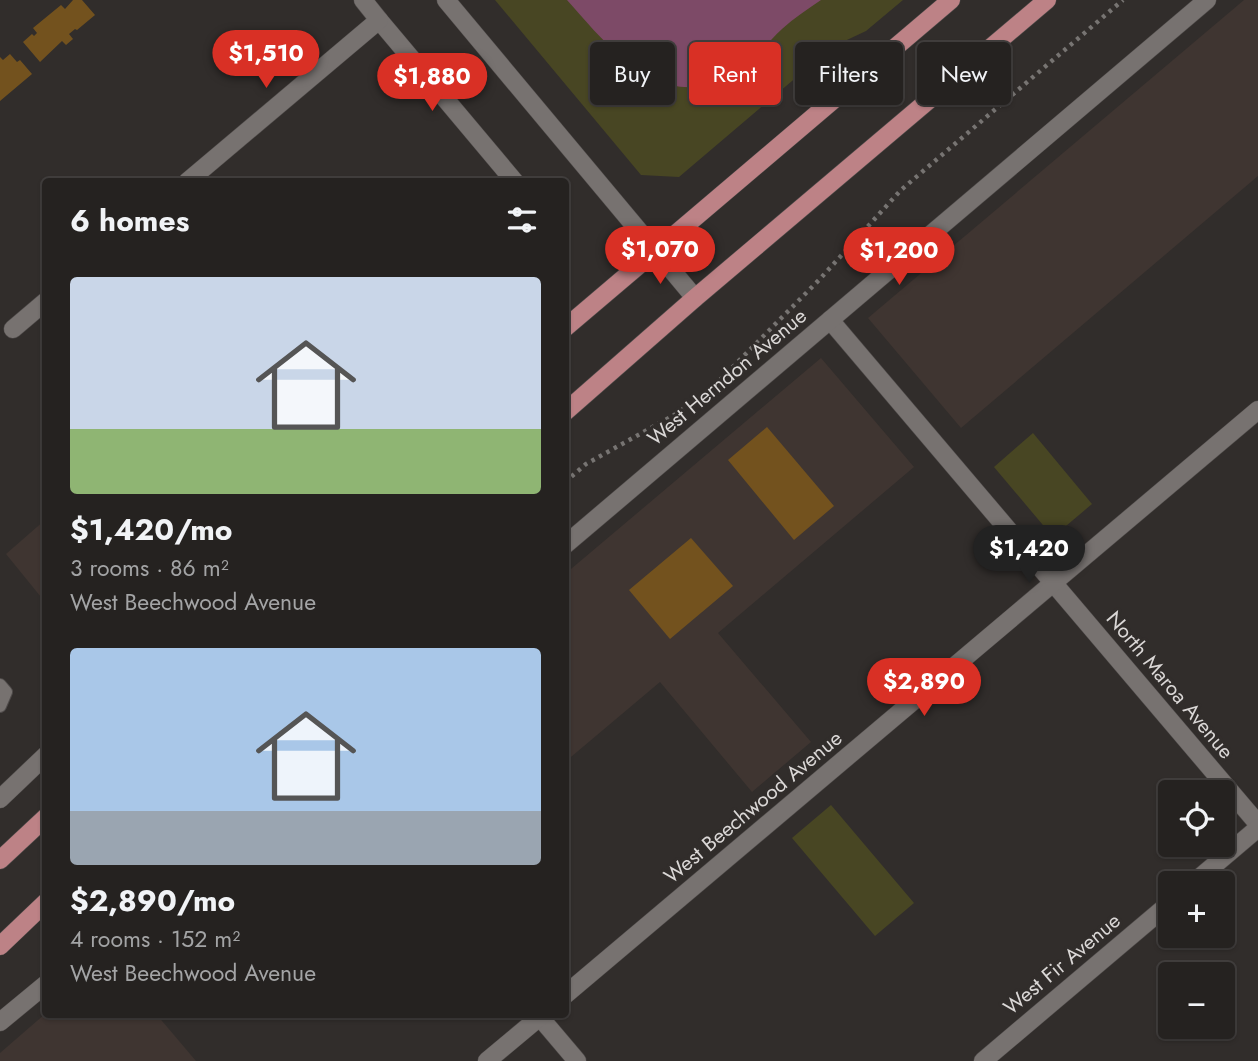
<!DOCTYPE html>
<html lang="en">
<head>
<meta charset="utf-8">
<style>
  body { margin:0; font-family:Jost,sans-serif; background:#2d2a29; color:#f1f3f6; height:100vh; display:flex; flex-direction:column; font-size:26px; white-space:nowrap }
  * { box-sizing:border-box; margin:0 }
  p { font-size:23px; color:#a3a4a5 }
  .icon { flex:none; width:38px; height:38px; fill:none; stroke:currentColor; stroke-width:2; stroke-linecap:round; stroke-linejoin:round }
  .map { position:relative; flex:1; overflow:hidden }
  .sheet { position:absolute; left:42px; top:178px; width:527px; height:840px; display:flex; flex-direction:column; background:#252220; border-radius:7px; box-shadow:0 2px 5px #0004,0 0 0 2px #423f3e }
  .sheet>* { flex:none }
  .guide { position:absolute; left:590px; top:42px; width:562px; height:63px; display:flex; gap:14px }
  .controls { position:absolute; left:1158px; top:780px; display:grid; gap:14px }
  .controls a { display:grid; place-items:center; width:77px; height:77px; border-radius:7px; background:#252220; box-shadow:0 2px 5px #0004,0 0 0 2px #423f3e; font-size:35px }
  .price { position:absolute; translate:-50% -60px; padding:0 16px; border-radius:24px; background:#d93025; color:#fff; font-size:23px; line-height:46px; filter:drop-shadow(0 2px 4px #0008) }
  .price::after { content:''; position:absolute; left:50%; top:42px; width:21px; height:16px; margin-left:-10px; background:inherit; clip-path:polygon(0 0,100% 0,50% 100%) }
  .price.active { background:#222; color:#fff }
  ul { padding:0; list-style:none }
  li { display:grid; align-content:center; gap:14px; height:371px; padding:0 28px }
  li span { display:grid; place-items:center; height:217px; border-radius:7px; color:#555 }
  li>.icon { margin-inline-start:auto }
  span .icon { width:126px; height:126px; fill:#fffc; stroke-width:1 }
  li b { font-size:30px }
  h2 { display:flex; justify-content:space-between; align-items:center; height:84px; padding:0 28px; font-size:30px }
  .chip { padding:0 24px; border-radius:7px; background:#252220; box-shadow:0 2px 5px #0004,0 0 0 2px #423f3e; font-size:24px; line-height:63px }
  .chip.active { background:#d93025; color:#fff }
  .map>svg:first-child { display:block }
  .built { fill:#3f3531 }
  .green { fill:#484623 }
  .water { fill:#7d4a67 }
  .building { fill:#73521e }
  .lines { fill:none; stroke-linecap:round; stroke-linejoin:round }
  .lane-casing { stroke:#4f4b4a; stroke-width:14 }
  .street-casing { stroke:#4f4b4a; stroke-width:19 }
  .secondary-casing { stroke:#4f4b4a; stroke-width:19 }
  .primary-casing { stroke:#4f4b4a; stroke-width:19 }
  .path { stroke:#777472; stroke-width:4.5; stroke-dasharray:3.5 5; stroke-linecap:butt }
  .lane { stroke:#777270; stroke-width:12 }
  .street { stroke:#777270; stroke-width:18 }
  .secondary { stroke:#777270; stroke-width:18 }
  .primary { stroke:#bd8286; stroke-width:18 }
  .labels { text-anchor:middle; stroke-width:6; stroke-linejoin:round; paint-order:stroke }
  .street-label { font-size:21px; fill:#dad7d6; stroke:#312d2b }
</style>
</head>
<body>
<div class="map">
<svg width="1258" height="1061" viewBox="0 0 1258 1061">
  <rect width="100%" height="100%" fill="#312d2b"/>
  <!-- built -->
  <g class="built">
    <polygon points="1244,0 1258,0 1258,176 961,428 868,318"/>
    <polygon points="821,358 914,467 718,633 811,742 752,792 660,682 565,762 565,574"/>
    <polygon points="45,520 45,602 6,554"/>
    <polygon points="45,1014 157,1015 196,1061 0,1061 0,1053"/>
  </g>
  <!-- green -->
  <g class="green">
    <polygon points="495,0 903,0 866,31 832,47 679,177 641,175"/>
    <polygon points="1033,433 1092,504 1053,537 994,467"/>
    <polygon points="831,805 914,903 875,936 792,838"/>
  </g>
  <!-- water -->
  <path class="water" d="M567 0H821C808 9 794 18 782 29 768 42 755 59 739 70 667 120 612 51 567 0Z"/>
  <!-- building -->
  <g class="building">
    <polygon points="73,0 82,0 95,15 77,30 75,29 69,34 73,39 66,45 62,41 40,62 23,42 32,34 34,36 37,33 33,28 61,5 65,9"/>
    <polygon points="10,54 17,62 20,60 32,74 0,101 0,57 3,60"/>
    <polygon points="767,427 834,506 794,540 728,460"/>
    <polygon points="691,538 733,586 670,639 629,590"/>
  </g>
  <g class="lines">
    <!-- lane casing -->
    <g class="lane-casing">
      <polyline id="lane" points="0,685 6,692 0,706"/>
    </g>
    <!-- street casing -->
    <g class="street-casing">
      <g id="street">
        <polyline points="379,20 515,182"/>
        <polyline points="187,182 379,20 363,0"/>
        <polyline points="830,320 1258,824"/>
        <polyline points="13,329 46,301"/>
        <polyline points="565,545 1207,0"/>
        <polyline points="0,799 46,755"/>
        <polyline points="1192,884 1258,828"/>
        <polyline points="565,995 1258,410"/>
        <polyline points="538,1015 577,1061"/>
        <polyline points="0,1022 46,984"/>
        <polyline points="487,1061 542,1015"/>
        <polyline points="983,1061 1171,902"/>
      </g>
    </g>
    <!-- secondary casing -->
    <g class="secondary-casing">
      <polyline id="secondary" points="446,0 695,298"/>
    </g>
    <!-- primary casing -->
    <g class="primary-casing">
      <g id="primary">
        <polyline points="565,328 951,0"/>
        <polyline points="565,412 695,298 1047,0"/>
        <polyline points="0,860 46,817"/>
        <polyline points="0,946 46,902"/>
      </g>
    </g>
    <!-- path -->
    <polyline class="path" points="565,482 586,464 676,414 709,391 819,280 901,190 1123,0"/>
    <!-- lane -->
    <use href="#lane" class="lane"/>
    <!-- street -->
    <use href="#street" class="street"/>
    <!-- secondary -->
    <use href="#secondary" class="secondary"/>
    <!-- primary -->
    <use href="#primary" class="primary"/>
  </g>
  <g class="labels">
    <!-- street labels -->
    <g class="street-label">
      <text transform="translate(727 377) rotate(-40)" y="7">West Herndon Avenue</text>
      <text transform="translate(1170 685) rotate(50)" y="7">North Maroa Avenue</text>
      <text transform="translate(753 807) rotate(-40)" y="7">West Beechwood Avenue</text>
      <text transform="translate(1062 964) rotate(-40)" y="7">West Fir Avenue</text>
    </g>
  </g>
</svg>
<div class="controls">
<a><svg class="icon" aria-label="locate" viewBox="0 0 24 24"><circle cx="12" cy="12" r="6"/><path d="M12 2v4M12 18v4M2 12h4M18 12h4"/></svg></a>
<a>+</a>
<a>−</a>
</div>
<b class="price" style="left:266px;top:90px">$1,510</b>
<b class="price" style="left:432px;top:113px">$1,880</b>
<b class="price" style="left:660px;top:286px">$1,070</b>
<b class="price" style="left:899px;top:287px">$1,200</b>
<b class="price active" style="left:1029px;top:585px">$1,420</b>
<b class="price" style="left:924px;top:718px">$2,890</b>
<div class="guide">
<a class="chip">Buy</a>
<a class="chip active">Rent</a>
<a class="chip">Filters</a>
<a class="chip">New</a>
</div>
<section class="sheet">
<h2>6 homes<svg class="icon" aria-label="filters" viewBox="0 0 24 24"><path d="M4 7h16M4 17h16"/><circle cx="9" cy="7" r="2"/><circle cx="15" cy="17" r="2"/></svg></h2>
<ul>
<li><span style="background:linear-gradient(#c9d6e8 70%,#8fb573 0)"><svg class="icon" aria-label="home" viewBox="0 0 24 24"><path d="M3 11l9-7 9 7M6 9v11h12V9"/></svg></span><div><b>$1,420/mo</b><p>3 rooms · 86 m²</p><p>West Beechwood Avenue</p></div></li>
<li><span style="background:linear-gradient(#a9c7e8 75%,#9aa5b1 0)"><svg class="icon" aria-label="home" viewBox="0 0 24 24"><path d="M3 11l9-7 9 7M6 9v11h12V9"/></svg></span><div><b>$2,890/mo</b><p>4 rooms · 152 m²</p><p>West Beechwood Avenue</p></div></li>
</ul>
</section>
</div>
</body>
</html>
